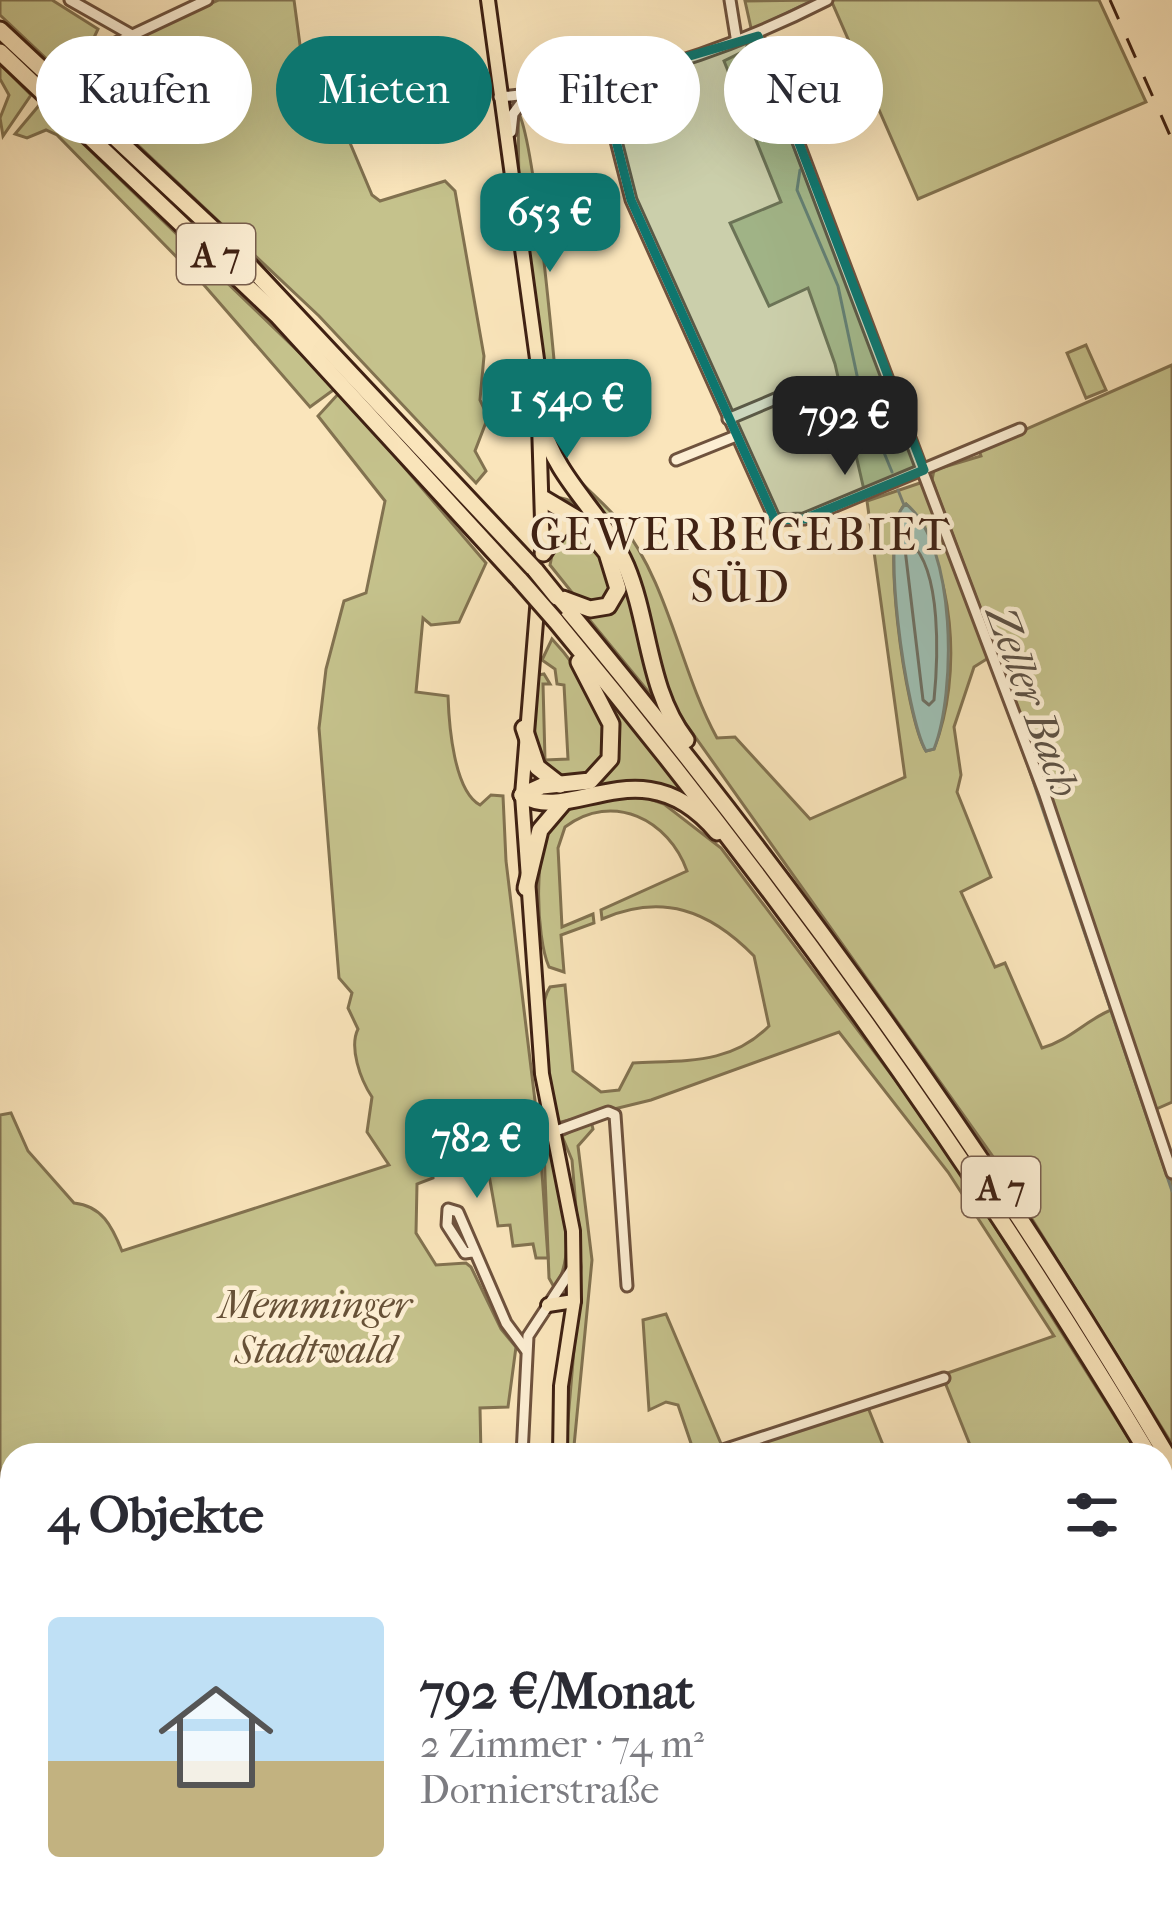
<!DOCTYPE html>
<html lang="de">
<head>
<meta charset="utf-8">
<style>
  body { margin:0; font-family:"IM FELL French Canon",serif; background:#f2f2f3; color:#2b2b33; height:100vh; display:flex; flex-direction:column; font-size:45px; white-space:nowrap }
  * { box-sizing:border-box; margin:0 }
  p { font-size:39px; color:#7c7c81 }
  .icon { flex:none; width:66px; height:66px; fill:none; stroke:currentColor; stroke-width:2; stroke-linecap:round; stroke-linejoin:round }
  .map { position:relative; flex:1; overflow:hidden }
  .sheet { position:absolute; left:0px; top:1443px; width:1173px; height:471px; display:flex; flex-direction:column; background:#fff; border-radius:36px 36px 0 0; box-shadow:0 12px 48px #0002 }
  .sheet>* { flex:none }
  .banner { position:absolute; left:36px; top:36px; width:1101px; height:108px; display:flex; gap:24px }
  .price { position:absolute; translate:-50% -102px; padding:0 27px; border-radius:24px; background:#0f766e; color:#fff; font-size:39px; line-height:78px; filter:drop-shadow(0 3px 6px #0008) }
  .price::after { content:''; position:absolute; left:50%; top:72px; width:36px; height:27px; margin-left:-18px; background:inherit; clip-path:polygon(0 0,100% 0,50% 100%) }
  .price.on { background:#222; color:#fff }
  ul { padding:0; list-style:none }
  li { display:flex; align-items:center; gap:36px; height:300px; padding:0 48px }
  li+li { border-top:3px solid #e1e1e2 }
  li span { display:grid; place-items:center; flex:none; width:336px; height:240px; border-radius:12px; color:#555 }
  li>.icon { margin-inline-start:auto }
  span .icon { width:144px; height:144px; fill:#fffc; stroke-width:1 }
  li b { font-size:51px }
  h2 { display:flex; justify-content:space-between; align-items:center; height:144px; padding:0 48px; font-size:51px }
  .pill { padding:0 42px; border-radius:54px; background:#fff; box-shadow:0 12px 48px #0002; font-size:42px; line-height:108px }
  .pill.on { background:#0f766e; color:#fff }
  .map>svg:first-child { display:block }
  .green { fill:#c5c28c; stroke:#827250; stroke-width:3; fill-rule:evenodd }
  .water { fill:#9ebfb3; stroke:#788073; stroke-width:3 }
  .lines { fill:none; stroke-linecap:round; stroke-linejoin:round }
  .shore { stroke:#6e7063; stroke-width:3 }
  .stream { stroke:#788073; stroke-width:3 }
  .minor-casing { stroke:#6e523d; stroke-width:15 }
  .major-casing { stroke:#3f2113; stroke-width:18 }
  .highway-casing { stroke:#3f2113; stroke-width:21 }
  .minor { stroke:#fceed3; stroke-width:9 }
  .major { stroke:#fae5bb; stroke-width:12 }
  .highway { stroke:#fae5bb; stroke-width:15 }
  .rail { stroke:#3f2113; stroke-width:3; stroke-dasharray:21 21; stroke-linecap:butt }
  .highway-bridge-casing { stroke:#3f2113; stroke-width:21; stroke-linecap:butt }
  .highway-bridge { stroke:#fae5bb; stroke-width:15 }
  .marked { fill:#0f766e; fill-opacity:0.2; stroke:#0f766e; stroke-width:9; stroke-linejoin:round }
  .labels { text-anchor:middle; stroke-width:9; stroke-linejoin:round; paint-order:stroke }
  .shield { fill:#fceed3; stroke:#785e4d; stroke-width:3 }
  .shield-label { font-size:36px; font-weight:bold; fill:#3f2113 }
  .park-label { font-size:39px; font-style:italic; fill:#675137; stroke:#fceed3 }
  .water-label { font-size:42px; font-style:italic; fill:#5c5043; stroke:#fceed3 }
  .quarter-label { font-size:45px; letter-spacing:3px; fill:#3f2113; stroke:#fceed3 }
</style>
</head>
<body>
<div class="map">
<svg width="1172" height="1913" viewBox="0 0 1172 1913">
  <rect width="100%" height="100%" fill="#fae5bb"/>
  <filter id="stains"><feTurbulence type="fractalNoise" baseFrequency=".00167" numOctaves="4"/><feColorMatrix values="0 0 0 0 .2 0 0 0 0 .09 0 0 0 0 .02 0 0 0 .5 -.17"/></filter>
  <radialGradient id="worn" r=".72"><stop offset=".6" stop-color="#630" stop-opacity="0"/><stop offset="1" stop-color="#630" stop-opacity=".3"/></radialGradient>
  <!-- green -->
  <g class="green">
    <polygon points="0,0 52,0 98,29 84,59 219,0 294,0 302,60 327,54 334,72 327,80 329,93 372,195 380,201 445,181 455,191 484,356 480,400 488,417 475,451 486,471 476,483 319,316 0,15"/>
    <polygon points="819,0 758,29 917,467 864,490 835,364 808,288 769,306 730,223 781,202 724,61 746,50 751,28 745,1"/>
    <polygon points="831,0 1099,0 1146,102 918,199"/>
    <polygon points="0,64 31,95 3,136 0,118 9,95 0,79"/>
    <polygon points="41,103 336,388 310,407 204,285 57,135 46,130 27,138 15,134"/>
    <path d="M518 112C534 138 553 348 557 392 558 411 551 424 557 445 566 476 600 497 620 522 670 586 679 668 717 738L735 737 810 819 905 777 867 501 923 482 990 657 974 667 954 727 961 775 957 792 991 877 961 892 995 967 1005 963 1042 1048C1070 1040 1086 1020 1113 1009L1172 1182V1444L994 1158 669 700 645 611 550 435 519 192ZM906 504C955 567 963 675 934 749L926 751C906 720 877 522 906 504Z"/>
    <polygon points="1086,345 1106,390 1086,398 1067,353"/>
    <polygon points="1172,365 1172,1102 1154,1110 1053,802 932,480 934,470 981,456 979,450"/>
    <path d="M340 392 486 563 459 622 431 625 423 618 416 692 448 696C449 726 454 791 480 805L491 795 503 796 506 861 536 1109 451 1125 433 1155V1178L417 1184 416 1233 436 1265 466 1263 471 1267 501 1329 516 1347 508 1407 480 1408 481 1455H12V1902H649L652 1913H0V1115L11 1113 28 1151 74 1203C102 1206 112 1226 122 1251L389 1165 367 1132 372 1097C360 1079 349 1047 358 1029L348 1008 352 993 339 978 319 728 326 669 344 601 366 593 385 501 318 416Z"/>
    <path d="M561 498C617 507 649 663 665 712L583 612 594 614 622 574 553 500Z"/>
    <polygon points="573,528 599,548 614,590 600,605 578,600 550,565 555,541"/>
    <path d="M552 639C582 671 602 706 608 750L591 775 569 780 547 772 533 741 538 675 544 674 550 684H543L545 760 568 759 564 685 557 684 555 669 542 660Z"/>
    <polygon points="603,689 696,805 631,783 553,799 534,792 577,790 615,761 616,723"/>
    <path d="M608 796 644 797 664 804 721 848 939 1138 1139 1455H974L942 1375 1054 1336 948 1172 839 1032 651 1100 557 1123C551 1092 532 1012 550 987L565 985 573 1071 601 1092 619 1090 633 1063C685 1060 731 1065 769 1026L754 956C709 910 662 893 602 919L601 910 687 871C669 820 613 791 565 827L558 848 562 927 593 914 594 923 561 935 564 972 549 967C536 938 532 842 556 819 570 805 589 801 608 796Z"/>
    <polygon points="591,1121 593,1129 578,1146 592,1260 574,1446 572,1455 565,1455 581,1267 572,1160 562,1136"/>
    <path d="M544 1150 552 1152C561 1197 579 1246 555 1289L549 1278Z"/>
    <polygon points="541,1159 548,1258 536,1258 533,1244 513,1246 510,1225 498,1226 489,1175 505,1163"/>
    <polygon points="666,1314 722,1446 695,1455 678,1405 666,1402 649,1410 643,1320"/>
    <polygon points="867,1405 887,1455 716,1455"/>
    <polygon points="1161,1492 1172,1512 1172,1910 1154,1913 1150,1902 1161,1902"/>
    <polygon points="661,1902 1058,1902 1062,1913 663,1913"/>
  </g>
  <!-- water -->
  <path class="water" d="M906 504C957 545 956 693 934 749L926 751C907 720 877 522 906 504Z"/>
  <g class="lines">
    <!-- shore -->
    <path class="shore" d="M911 543C942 571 938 660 934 700L929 705 923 700 905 549Z"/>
    <!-- stream -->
    <g class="stream">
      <polyline points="814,0 753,29 753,41 907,441"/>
      <polyline points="800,170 797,190 838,286 862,399 892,472"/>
      <polyline points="921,478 1028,766 1172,1191"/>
      <polyline points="898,490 904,505"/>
    </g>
    <!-- minor casing -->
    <g class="minor-casing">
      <g id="minor">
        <polyline points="70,0 130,34"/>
        <polyline points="730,0 736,37"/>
        <polyline points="758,36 1045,795 1172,1173"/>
        <polyline points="71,64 207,0"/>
        <polyline points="601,82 631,200 775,520 804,519 1020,429"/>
        <path d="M499 97C616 88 725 52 827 0"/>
        <polyline points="511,132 513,114 528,94"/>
        <polyline points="728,419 806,386"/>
        <polyline points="676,460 736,436"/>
        <polyline points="553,1132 608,1112 615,1115 627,1286"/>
        <polyline points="472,1252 465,1253 447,1225 448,1209 458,1212 506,1323 526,1350"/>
        <polyline points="522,1455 528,1336 574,1266"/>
        <polyline points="708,1455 944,1378"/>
        <polyline points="0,1807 12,1801"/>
        <polyline points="1164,1913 1172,1911"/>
      </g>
    </g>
    <!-- major casing -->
    <g class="major-casing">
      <g id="major">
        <polyline points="488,0 537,359 543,553"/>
        <polyline points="538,597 522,795 542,1074 573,1231 574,1301 561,1386 560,1455"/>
        <polyline points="548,1305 574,1301"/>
        <polyline points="655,1902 658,1913"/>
      </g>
    </g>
    <!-- highway casing -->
    <g class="highway-casing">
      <g id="highway">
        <polyline points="0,30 228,243 536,571"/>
        <polyline points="0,52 277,315 520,580"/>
        <path d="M542 425C557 481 603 513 626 566 650 623 647 689 686 740"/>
        <polyline points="544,499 581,521"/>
        <polyline points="543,553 561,528 581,521 607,553 618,589 608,606 590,609 563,599"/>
        <path d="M557 597C785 870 992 1157 1172 1464"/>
        <path d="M555 620C775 884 972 1160 1149 1455"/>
        <polyline points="524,728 537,767 560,785"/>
        <path d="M522 795C572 826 642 743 717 832"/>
        <polyline points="522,795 542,786 590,781 610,759 611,724 579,662"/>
        <polyline points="526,888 540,830 563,803"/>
        <polyline points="1161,1475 1172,1494"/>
      </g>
    </g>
    <!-- minor -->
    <use href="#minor" class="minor"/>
    <!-- major -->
    <use href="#major" class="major"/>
    <!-- highway -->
    <use href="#highway" class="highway"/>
    <!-- rail -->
    <polyline class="rail" points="1110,0 1172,140"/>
    <!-- highway-bridge casing -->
    <g class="highway-bridge-casing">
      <g id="highway-bridge">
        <polyline points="536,571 557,597"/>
        <polyline points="520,580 555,620"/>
      </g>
    </g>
    <!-- highway-bridge -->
    <use href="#highway-bridge" class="highway-bridge"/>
  </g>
  <!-- marked area -->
  <path class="marked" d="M758 36 924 470 804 519 775 520 631 200 601 82Z"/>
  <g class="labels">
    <!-- shield labels -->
    <g class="shield">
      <rect x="177" y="224" width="78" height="60" rx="9"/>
      <rect x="962" y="1157" width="78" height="60" rx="9"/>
    </g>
    <g class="shield-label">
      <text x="216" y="267">A 7</text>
      <text x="1001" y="1200">A 7</text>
    </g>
    <!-- park labels -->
    <g class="park-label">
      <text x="315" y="1318">Memminger<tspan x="315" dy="45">Stadtwald</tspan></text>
    </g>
    <!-- water labels -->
    <g class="water-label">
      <text transform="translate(1034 701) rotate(70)" y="15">Zeller Bach</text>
    </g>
    <!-- quarter labels -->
    <g class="quarter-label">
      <text x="741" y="550">GEWERBEGEBIET<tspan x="741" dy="52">SÜD</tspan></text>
    </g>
  </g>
  <rect width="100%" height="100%" filter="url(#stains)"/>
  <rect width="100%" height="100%" fill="url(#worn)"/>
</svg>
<b class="price" style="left:550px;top:275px">653 €</b>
<b class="price" style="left:567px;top:461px">1 540 €</b>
<b class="price on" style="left:845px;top:478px">792 €</b>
<b class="price" style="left:477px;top:1201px">782 €</b>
<div class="banner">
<a class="pill">Kaufen</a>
<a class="pill on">Mieten</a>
<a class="pill">Filter</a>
<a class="pill">Neu</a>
</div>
<section class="sheet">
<h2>4 Objekte<svg class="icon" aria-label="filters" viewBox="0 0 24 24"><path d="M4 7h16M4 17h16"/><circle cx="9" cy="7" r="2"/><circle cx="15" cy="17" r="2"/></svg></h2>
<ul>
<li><span style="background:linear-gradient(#bfe0f5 60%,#c2b280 0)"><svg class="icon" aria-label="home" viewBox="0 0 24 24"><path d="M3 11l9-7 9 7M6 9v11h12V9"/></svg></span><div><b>792 €/Monat</b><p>2 Zimmer · 74 m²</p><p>Dornierstraße</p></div></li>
</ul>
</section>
</div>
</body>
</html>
